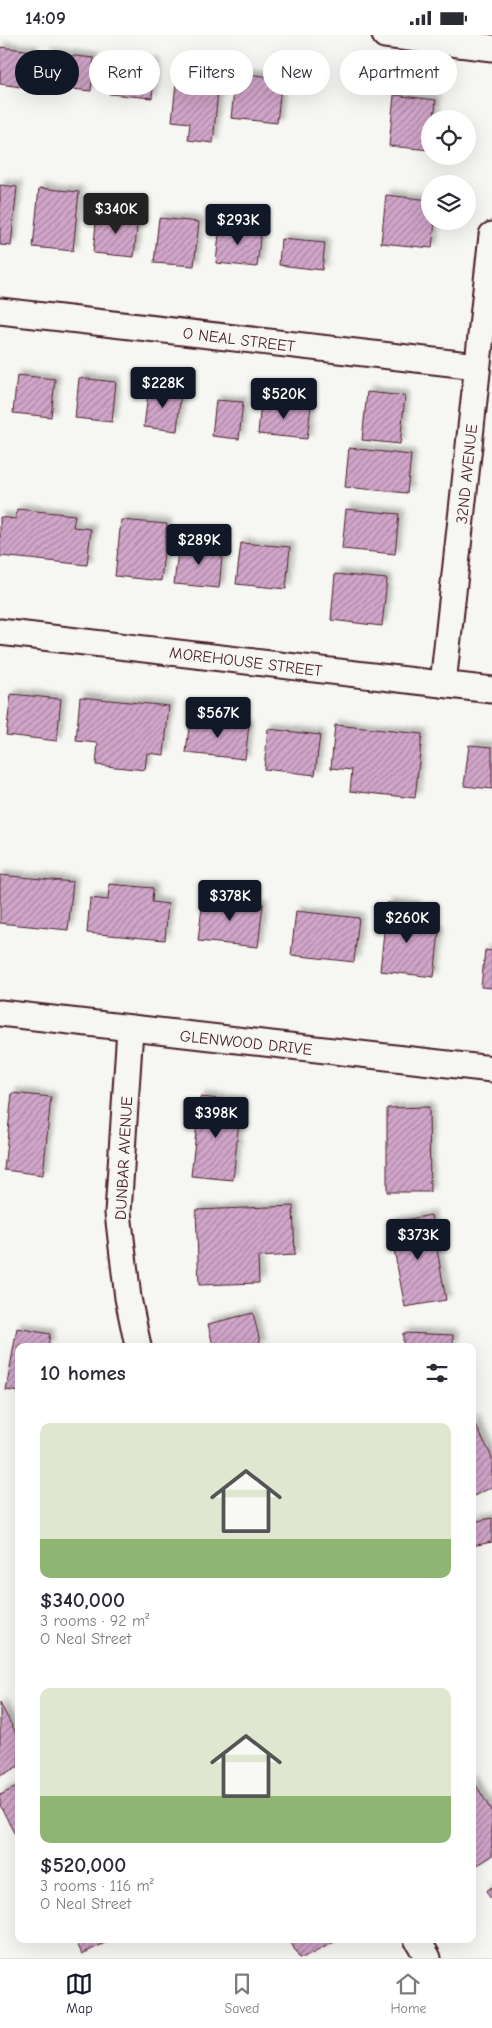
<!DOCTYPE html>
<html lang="en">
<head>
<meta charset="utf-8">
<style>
  body { margin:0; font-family:"Comic Neue",sans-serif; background:#f2f2f3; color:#2b2b33; height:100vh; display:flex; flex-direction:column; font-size:19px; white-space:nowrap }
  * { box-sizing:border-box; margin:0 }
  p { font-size:16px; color:#7c7c81 }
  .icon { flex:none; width:28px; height:28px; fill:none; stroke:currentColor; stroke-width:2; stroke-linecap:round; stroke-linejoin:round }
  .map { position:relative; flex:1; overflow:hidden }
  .sheet { position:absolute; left:15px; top:1308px; width:461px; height:600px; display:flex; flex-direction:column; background:#fff; border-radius:10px; box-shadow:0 5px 20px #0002 }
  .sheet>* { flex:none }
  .banner { position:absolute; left:15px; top:15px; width:462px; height:45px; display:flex; gap:10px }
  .controls { position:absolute; left:421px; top:75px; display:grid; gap:10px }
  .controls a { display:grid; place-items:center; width:55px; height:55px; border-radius:50%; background:#fff; box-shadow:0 5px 20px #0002; font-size:25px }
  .price { position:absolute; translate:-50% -42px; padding:0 11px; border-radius:5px; background:#111827; color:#fff; font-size:16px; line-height:32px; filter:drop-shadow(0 1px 2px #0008) }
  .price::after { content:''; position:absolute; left:50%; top:30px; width:15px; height:11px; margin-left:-8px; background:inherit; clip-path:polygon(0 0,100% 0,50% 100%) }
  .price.current { background:#222; color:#fff }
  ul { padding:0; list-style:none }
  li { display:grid; align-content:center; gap:10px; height:265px; padding:0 25px }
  li span { display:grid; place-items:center; height:155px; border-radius:10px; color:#555 }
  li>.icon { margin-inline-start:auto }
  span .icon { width:90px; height:90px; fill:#fffc; stroke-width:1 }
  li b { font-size:21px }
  h2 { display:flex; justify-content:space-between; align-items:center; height:60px; padding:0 25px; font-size:21px }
  .pill { padding:0 18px; border-radius:22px; background:#fff; box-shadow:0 5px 20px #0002; font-size:18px; line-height:45px }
  .pill.current { background:#111827; color:#fff }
  .status { display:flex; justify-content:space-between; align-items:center; height:35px; padding:0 25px; background:#fff; direction:ltr }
  .status svg { height:14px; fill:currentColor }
  .dock { display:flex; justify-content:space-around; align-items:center; height:70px; border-top:1px solid #e1e1e2; background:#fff; font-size:14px; color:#7c7c81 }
  .dock a { display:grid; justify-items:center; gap:2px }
  .dock .current { color:#111827 }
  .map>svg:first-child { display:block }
  .building { fill:url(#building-hatch); stroke:#4a1f2b; filter:url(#shadow) }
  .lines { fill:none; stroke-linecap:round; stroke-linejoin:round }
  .minor-casing { stroke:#4a1f2b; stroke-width:29 }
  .minor { stroke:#f6f6f2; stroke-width:25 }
  .labels { text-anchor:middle; stroke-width:5; stroke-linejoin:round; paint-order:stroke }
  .street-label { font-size:16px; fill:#4a1f2b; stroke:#f6f6f2 }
</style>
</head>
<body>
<div class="status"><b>14:09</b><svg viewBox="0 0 49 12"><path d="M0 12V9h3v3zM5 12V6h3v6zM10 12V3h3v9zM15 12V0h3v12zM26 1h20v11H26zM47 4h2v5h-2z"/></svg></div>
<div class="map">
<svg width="492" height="1923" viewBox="0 0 492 1923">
  <defs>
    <pattern id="building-hatch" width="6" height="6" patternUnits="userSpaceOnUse" patternTransform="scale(1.25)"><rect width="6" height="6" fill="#d0a5c9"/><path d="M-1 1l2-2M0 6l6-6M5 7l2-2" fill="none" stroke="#ab86a3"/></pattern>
    <filter id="shadow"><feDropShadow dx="4.5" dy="-4.5" stdDeviation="2.5" flood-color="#0004"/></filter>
  </defs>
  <rect width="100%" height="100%" fill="#f6f6f2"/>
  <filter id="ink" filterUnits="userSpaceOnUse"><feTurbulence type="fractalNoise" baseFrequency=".02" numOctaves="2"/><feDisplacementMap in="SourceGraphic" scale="10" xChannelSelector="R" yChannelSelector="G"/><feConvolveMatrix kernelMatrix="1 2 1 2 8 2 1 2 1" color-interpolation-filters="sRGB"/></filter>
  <g filter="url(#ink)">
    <!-- building -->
    <g class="building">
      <polygon points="0,12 33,16 28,53 0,49"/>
      <polygon points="47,18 94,23 91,56 44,51"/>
      <polygon points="112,25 155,29 152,63 109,59"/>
      <polygon points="178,29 220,34 213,108 188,105 190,88 172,86"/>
      <polygon points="236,38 282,43 277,88 231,83"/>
      <polygon points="394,60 436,65 434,84 430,84 430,115 389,111"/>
      <polygon points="0,150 17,152 11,211 0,210"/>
      <polygon points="39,153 79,157 73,216 33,212"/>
      <polygon points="386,160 430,165 430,186 435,186 432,213 381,208"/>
      <polygon points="97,178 138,182 134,222 93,218"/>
      <polygon points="159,183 199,187 194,231 154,228"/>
      <polygon points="220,189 261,194 257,232 216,228"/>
      <polygon points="281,204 325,208 322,235 279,230"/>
      <polygon points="17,340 55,344 51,382 13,378"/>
      <polygon points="79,343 116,347 112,387 75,383"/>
      <polygon points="149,351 181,355 177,396 144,392"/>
      <polygon points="367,357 405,361 400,409 362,405"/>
      <polygon points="216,365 243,367 239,404 212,401"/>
      <polygon points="261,366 311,371 307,404 258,399"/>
      <polygon points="349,413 411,420 407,458 345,452"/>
      <polygon points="17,474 75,480 73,492 91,494 87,530 0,521 0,482 16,484"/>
      <polygon points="346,474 399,479 395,519 342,514"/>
      <polygon points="121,485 167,489 161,546 115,541"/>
      <polygon points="179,508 223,513 219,553 174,549"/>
      <polygon points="241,508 290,512 286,554 236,549"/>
      <polygon points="335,539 387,544 382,591 331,585"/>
      <polygon points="11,659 61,664 57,706 6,700"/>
      <polygon points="80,662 169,671 164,720 147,718 145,735 96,730 98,708 76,706"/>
      <polygon points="190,684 249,690 245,724 186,718"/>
      <polygon points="335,690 422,699 415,763 350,756 352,735 331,733"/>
      <polygon points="268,694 320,700 315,740 264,734"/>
      <polygon points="469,710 492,712 492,754 464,751"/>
      <polygon points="0,840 73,847 68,895 0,888"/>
      <polygon points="109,849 153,853 152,867 168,869 165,905 87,898 90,863 108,865"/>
      <polygon points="203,863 263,869 258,912 198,906"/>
      <polygon points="387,868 416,871 413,894 439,897 434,942 380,936"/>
      <polygon points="296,876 359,883 354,927 291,920"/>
      <polygon points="485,915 492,916 492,953 481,952"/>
      <polygon points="12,1058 51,1062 43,1140 4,1135"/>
      <polygon points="200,1062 241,1066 233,1145 191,1141"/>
      <polygon points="429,1072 430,1157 387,1157 387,1073"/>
      <polygon points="293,1171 295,1220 258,1222 259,1248 199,1250 196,1175"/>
      <polygon points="431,1180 446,1265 405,1272 389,1188"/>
      <polygon points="253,1278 261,1311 213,1311 208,1289"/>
      <polygon points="17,1293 50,1299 48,1311 19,1311 19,1357 6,1355"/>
      <polygon points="403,1298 453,1300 453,1311 403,1311"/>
      <polygon points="472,1383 492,1422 492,1452 472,1462"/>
      <polygon points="492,1483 492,1507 472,1511 472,1487"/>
      <polygon points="0,1668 19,1704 19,1731 0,1741"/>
      <polygon points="472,1743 492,1777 492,1821 476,1831 472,1825"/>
      <polygon points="19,1751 19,1808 0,1770 0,1760"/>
      <polygon points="492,1852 492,1866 486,1856"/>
      <polygon points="75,1904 113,1904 82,1919"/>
      <polygon points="289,1904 335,1904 336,1906 304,1923 299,1923"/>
    </g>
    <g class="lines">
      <!-- minor casing -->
      <g class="minor-casing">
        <g id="minor">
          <polyline points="385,0 492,13"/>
          <polyline points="0,276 477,331"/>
          <polyline points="0,597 492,655"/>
          <polyline points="443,649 492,200"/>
          <polyline points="0,978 492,1034"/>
          <polyline points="130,994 118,1178 128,1263 138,1311"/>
          <polyline points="417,1904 428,1923"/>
        </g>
      </g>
      <!-- minor -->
      <use href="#minor" class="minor"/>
    </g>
  </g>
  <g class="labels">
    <!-- street labels -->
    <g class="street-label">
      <text transform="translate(239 304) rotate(7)" y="6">O NEAL STREET</text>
      <text transform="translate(466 439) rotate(-84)" y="6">32ND AVENUE</text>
      <text transform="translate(246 626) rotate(7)" y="6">MOREHOUSE STREET</text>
      <text transform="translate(246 1007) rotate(6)" y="6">GLENWOOD DRIVE</text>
      <text transform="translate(123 1123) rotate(-87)" y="6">DUNBAR AVENUE</text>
    </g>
  </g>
</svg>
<div class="controls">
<a><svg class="icon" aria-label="locate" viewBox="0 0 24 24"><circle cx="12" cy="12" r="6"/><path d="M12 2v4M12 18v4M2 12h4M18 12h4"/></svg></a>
<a><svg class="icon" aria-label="layers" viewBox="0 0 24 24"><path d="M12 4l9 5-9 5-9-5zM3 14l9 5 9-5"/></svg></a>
</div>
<b class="price current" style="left:116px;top:200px">$340K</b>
<b class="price" style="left:238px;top:211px">$293K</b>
<b class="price" style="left:163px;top:374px">$228K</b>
<b class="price" style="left:284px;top:385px">$520K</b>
<b class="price" style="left:199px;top:531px">$289K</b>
<b class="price" style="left:218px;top:704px">$567K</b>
<b class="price" style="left:230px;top:887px">$378K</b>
<b class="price" style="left:407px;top:909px">$260K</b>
<b class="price" style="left:216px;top:1104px">$398K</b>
<b class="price" style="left:418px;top:1226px">$373K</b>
<div class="banner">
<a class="pill current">Buy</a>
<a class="pill">Rent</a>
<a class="pill">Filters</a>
<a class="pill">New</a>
<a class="pill">Apartment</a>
</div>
<section class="sheet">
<h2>10 homes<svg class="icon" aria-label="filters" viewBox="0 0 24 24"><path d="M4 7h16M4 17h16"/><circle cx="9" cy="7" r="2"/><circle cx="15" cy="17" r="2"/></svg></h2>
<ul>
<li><span style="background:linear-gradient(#dfe7d0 75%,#8fb573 0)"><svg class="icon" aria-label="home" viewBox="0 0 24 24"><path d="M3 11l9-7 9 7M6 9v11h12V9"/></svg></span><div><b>$340,000</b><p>3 rooms · 92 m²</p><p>O Neal Street</p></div></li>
<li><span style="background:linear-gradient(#dfe7d0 70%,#8fb573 0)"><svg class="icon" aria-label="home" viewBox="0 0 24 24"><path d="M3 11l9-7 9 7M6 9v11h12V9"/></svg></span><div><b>$520,000</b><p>3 rooms · 116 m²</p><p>O Neal Street</p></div></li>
</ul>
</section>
</div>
<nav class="dock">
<a class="current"><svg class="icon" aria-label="map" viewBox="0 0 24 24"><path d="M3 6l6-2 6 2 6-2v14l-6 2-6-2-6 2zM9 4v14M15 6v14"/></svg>Map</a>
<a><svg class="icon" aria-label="saved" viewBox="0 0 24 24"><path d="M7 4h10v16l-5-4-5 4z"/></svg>Saved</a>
<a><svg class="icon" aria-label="home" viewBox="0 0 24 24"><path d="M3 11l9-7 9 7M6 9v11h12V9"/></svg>Home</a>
</nav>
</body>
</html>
